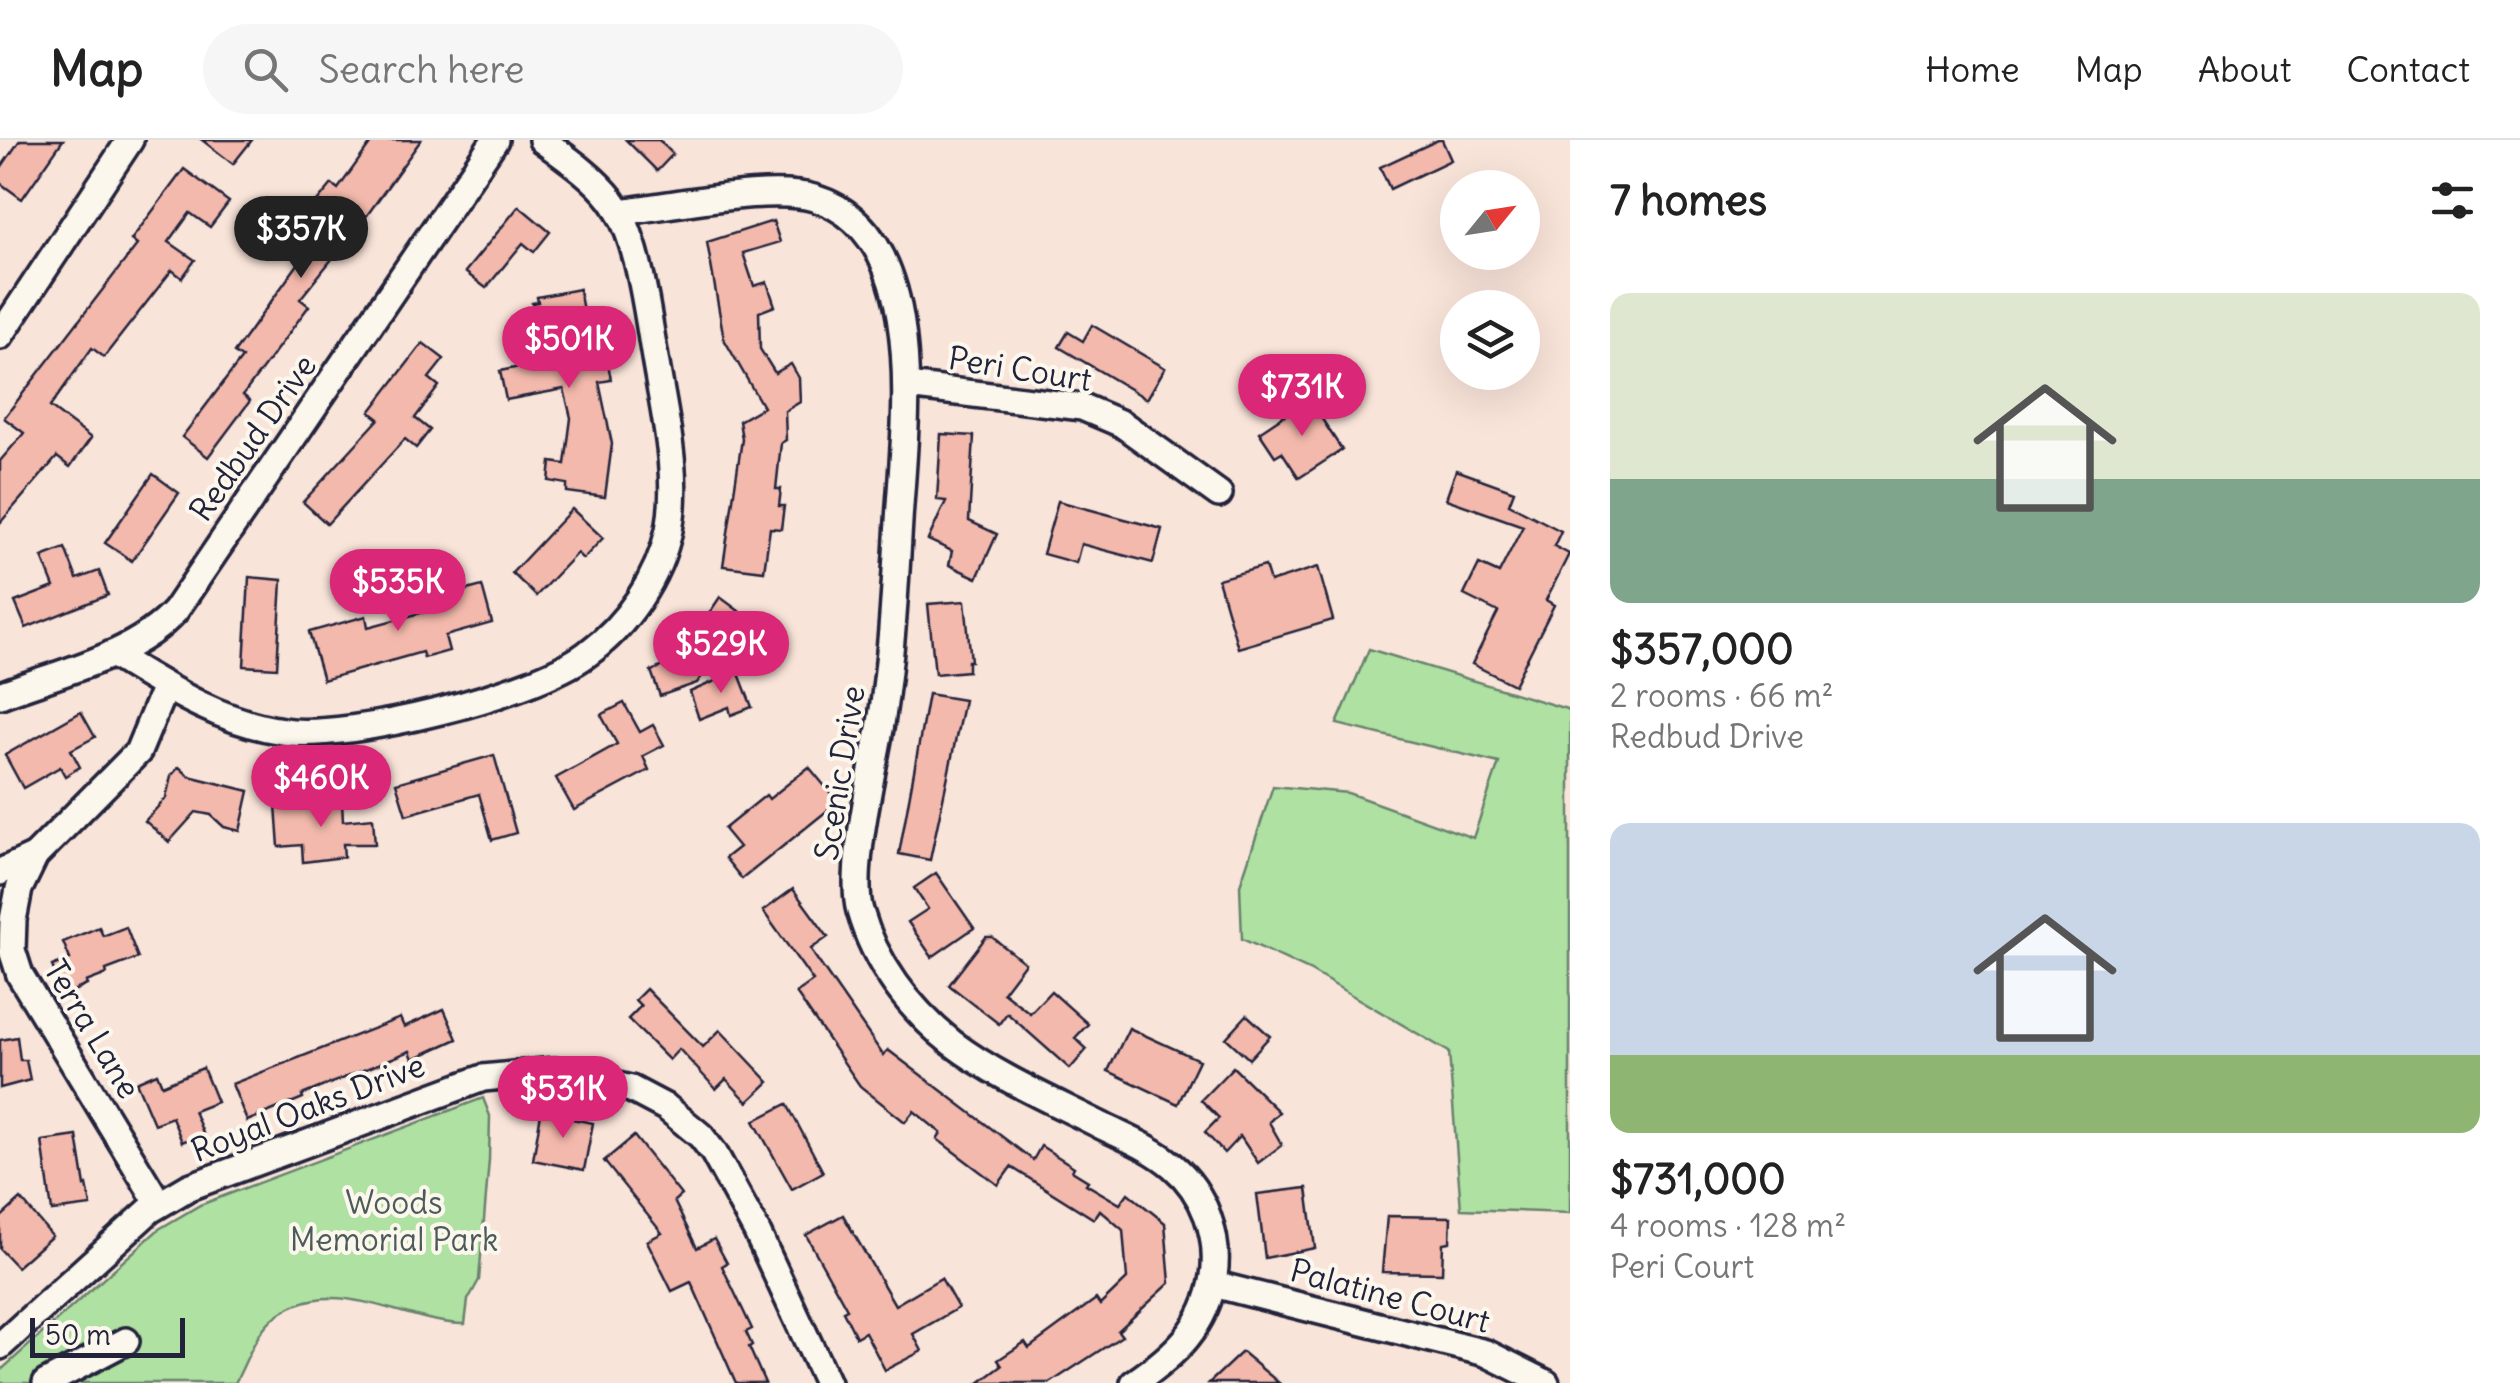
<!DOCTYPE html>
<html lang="en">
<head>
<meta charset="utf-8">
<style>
  body { margin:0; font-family:Delius,sans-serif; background:#f6f6f6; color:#222; height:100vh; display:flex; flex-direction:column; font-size:38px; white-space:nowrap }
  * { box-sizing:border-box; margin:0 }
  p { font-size:32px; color:#767676 }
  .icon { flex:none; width:55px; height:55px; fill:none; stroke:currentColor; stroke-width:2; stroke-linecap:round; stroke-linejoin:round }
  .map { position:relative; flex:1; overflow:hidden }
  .side { display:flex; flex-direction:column; background:#fff; width:950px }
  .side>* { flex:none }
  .needle { width:65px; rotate:60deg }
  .tools { position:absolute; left:1440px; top:30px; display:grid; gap:20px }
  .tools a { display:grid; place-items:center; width:100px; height:100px; border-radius:50%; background:#fff; box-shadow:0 10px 40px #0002; font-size:50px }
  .scale { position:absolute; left:30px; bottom:25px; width:155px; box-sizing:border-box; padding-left:10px; border:5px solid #22223b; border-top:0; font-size:28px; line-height:35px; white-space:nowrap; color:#22223b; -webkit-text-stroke:8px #fbf7ec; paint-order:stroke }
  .price { position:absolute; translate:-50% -85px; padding:0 22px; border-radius:35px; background:#db2777; color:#fff; font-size:32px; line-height:65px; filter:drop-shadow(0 2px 5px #0008) }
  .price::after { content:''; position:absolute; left:50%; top:60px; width:30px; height:22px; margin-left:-15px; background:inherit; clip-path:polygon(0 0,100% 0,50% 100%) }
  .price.selected { background:#222; color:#fff }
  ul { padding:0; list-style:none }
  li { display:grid; align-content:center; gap:20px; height:530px; padding:0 40px }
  li span { display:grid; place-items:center; height:310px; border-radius:20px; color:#555 }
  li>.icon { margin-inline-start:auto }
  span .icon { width:180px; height:180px; fill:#fffc; stroke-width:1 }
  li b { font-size:42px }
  h2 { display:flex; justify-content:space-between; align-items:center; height:120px; padding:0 40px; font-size:42px }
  header { display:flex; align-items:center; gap:60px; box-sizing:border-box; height:140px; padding:0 50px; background:#fff; border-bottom:2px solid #e0e0e0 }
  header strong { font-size:48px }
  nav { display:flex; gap:55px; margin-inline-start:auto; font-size:35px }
  .search { width:700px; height:90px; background:#f6f6f6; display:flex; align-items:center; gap:25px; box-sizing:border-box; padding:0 35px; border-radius:55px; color:#767676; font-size:38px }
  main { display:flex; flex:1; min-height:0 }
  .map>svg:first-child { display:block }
  .green { fill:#afe1a2; stroke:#68826e; stroke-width:2.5 }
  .building { fill:#f3b9ac; stroke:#22223b; stroke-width:2.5 }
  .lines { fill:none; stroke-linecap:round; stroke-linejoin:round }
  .minor-casing { stroke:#22223b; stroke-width:32 }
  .minor { stroke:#fbf7ec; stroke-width:25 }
  .labels { text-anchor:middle; stroke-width:8; stroke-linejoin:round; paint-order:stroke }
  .street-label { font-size:32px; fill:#22223b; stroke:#fbf7ec }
  .park-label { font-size:32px; fill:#4c5b5a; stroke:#fbf7ec }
</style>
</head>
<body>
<header>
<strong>Map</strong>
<div class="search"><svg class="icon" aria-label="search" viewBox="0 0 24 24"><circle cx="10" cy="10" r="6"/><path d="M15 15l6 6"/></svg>Search here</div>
<nav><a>Home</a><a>Map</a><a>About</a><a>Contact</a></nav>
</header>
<main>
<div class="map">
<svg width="1570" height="1243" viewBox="0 0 1570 1243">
  <rect width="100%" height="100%" fill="#f9e4d9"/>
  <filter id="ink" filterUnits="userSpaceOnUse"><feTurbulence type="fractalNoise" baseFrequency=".01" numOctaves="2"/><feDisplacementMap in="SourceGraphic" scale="20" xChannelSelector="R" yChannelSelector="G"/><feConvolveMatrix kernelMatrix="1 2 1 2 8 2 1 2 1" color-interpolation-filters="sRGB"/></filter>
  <g filter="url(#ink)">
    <!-- green -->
    <g class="green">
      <polygon points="1369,509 1570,570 1570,1073 1461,1069 1449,912 1309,830 1242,799 1240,745 1273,646 1348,653 1473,698 1499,623 1337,584"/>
      <path d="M483 958 490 976 489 1020 479 1140 468 1160 465 1184C398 1183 330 1128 270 1181 255 1195 245 1225 235 1243H0V1231L159 1089 200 1065Z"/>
    </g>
    <!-- building -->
    <g class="building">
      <polygon points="20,0 63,0 22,59 0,43 0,29"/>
      <polygon points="202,0 252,0 233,24"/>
      <polygon points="373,0 421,0 368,74 300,159 309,166 243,255 250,261 208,317 182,297 242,218 234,213 306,113 287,98 332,44 338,49"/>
      <polygon points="626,0 659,0 673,14 657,31"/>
      <polygon points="1438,0 1442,0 1451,20 1390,49 1380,27"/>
      <polygon points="184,29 229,62 210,87 190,73 169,102 195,120 182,138 172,130 104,217 92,208 50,267 91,298 70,327 57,317 0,383 0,321 24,293 4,278 137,105 131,100"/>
      <polygon points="519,66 550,92 534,112 523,103 486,148 465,132"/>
      <polygon points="773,81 780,102 743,113 754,146 767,142 775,166 759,172 760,209 775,233 791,224 799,238 800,262 785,271 786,300 781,303 776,349 781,349 779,366 784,366 781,389 770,388 764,431 723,426 742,299 739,281 763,267 724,199 707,102"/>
      <polygon points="579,149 583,171 579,172 589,222 607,218 611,240 599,242 612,304 605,357 567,352 567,344 549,341 551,322 565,324 571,278 564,249 506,260 500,231 543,222 532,163 538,162 537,157"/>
      <polygon points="1092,185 1165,228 1147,259 1059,207 1068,192 1083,201"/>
      <polygon points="423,203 444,219 429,238 439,246 415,278 430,290 416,308 405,299 327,384 303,362 379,279 370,272"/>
      <polygon points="1309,259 1342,310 1299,338 1282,312 1275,316 1259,292"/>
      <polygon points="941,294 974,296 969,381 997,394 977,438 949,425 952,411 928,400 946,361 937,360"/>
      <polygon points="1456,330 1514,351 1509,364 1561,391 1554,406 1569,414 1546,460 1554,465 1514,545 1472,524 1498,472 1464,455 1479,424 1499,433 1523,386 1446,359"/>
      <polygon points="153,334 179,353 132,421 105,403"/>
      <polygon points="1058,361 1162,389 1153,423 1081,404 1076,423 1043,414"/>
      <polygon points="572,369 603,398 583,419 577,413 536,456 512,433"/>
      <polygon points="65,408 77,439 99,431 108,455 26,488 15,462 54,447 42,417"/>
      <polygon points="1265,426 1270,442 1318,427 1333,480 1238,508 1218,439"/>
      <polygon points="249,437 282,440 277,528 244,526"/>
      <polygon points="482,446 492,483 445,496 449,511 424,518 422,512 323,540 309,492 366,476 368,487 428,471 426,461"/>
      <polygon points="720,457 739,471 726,490 731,493 697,543 660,556 651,531 677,521"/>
      <polygon points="965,461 971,521 968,521 968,531 935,534 928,464"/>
      <polygon points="738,531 752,567 731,575 729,567 699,579 690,552"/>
      <polygon points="928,554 964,560 930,720 899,714"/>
      <polygon points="624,563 640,592 653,585 664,605 643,616 649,630 574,670 556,638 617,604 601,575"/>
      <polygon points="81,572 95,597 71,610 80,627 65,636 60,627 23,648 5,615"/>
      <polygon points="494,615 516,693 492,700 479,654 406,675 396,643"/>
      <polygon points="179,627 189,636 249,651 240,691 224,687 211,675 196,672 169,702 145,681 166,658 171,636"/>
      <polygon points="809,627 838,662 742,739 725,718 739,707 724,689 766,655 769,659"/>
      <polygon points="342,661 343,681 373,678 375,704 343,704 344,717 303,722 302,705 279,707 276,665"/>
      <polygon points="936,733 974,788 932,817 908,782 928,769 914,748"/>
      <polygon points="793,749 828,797 811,809 814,815 883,915 888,910 1033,1020 1041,1006 1074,1027 1072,1031 1088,1041 1086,1044 1120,1064 1128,1053 1165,1083 1170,1143 1118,1191 1122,1196 1050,1243 979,1243 1002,1226 998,1220 1025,1202 1029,1208 1096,1159 1100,1165 1127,1139 1123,1090 1100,1070 1094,1079 1011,1027 998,1045 937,999 941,993 914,971 905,982 860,946 796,853 813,841 763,771"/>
      <polygon points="99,787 103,796 126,787 138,818 106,830 107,834 86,842 87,845 64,855 52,826 70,819 63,802"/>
      <polygon points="986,797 992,797 1025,823 1003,852 1030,873 1051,851 1088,884 1075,898 1087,909 1070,929 1007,873 999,884 949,845"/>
      <polygon points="646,849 703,907 720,890 769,942 748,962 726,939 716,949 679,909 669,920 628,879 641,866 635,860"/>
      <polygon points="444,869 457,899 413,919 410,911 302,955 303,958 247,981 232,944 400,878 404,887"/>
      <polygon points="1247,875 1270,896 1249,919 1226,898"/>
      <polygon points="1129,888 1199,920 1178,964 1108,931"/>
      <polygon points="17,897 20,920 26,920 30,940 0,948 0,900"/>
      <polygon points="1233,927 1279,972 1269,982 1282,1005 1258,1023 1240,996 1224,1013 1205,992 1219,978 1201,960"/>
      <polygon points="203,928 217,962 194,971 203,993 182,1002 172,977 154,984 136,942 157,933 162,945"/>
      <polygon points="787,964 823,1032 792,1049 754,981"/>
      <polygon points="541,973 593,983 584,1030 533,1020"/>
      <polygon points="77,996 85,1046 87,1045 91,1066 52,1071 42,1001"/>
      <polygon points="634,996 681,1055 674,1061 697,1108 714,1099 727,1123 722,1126 752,1189 746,1192 752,1205 749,1207 765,1243 736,1243 691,1142 672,1151 647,1101 662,1093 604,1021"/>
      <polygon points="1307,1048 1315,1108 1265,1118 1257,1054"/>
      <polygon points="21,1059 52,1096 17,1127 0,1109 0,1078"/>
      <polygon points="843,1075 895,1165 941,1138 958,1168 913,1194 922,1211 885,1230 865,1192 856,1197 843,1171 847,1169 806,1095"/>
      <polygon points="1387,1076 1451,1077 1450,1102 1443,1103 1442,1133 1382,1132"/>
      <polygon points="1242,1212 1279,1243 1209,1243"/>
    </g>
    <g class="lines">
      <!-- minor casing -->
      <g class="minor-casing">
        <g id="minor">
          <path d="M619 72C669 66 769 45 814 58 933 93 904 290 899 381 895 447 892 512 882 577 875 623 848 730 860 771 875 823 909 869 952 903 997 937 1051 960 1102 986 1126 998 1152 1008 1173 1026 1204 1052 1220 1096 1214 1136 1206 1187 1175 1215 1134 1243"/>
          <polyline points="0,196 130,0"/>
          <polyline points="907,246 1082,267 1122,284 1219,354"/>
          <path d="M112 514C166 547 219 582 283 591 349 601 534 554 587 514 626 486 659 438 669 390 680 335 664 273 655 218 647 172 639 96 611 59 593 36 565 17 542 0"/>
          <path d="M0 555C57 533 134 517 175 471L495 0"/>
          <polyline points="0,732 35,716"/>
          <polyline points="159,1064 20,835 12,810 13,780 19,749 35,716 138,612 165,547"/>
          <polyline points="1213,1144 1486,1213 1546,1243"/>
          <polyline points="0,1206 150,1070 189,1047 483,938 555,931 631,949 667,968 701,996 714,1013 756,1090 827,1243"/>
          <polyline points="46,1243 126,1201"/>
        </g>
      </g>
      <!-- minor -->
      <use href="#minor" class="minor"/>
    </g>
  </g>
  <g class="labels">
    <!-- street labels -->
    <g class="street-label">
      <text transform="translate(1020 229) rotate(9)" y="11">Peri Court</text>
      <text transform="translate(253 298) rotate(-55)" y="11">Redbud Drive</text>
      <text transform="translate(840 633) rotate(-81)" y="11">Scenic Drive</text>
      <text transform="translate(92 889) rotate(59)" y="11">Terra Lane</text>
      <text transform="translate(308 968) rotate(-21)" y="11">Royal Oaks Drive</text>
      <text transform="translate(1390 1156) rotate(15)" y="11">Palatine Court</text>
    </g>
    <!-- park labels -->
    <g class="park-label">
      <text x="394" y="1074">Woods<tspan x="394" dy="37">Memorial Park</tspan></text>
    </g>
  </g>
</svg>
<div class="tools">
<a><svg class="needle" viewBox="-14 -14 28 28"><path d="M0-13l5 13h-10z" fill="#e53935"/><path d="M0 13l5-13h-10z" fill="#767676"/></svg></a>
<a><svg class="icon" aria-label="layers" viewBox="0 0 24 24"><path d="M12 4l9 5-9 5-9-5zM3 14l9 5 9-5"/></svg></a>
</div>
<div class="scale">50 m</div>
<b class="price selected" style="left:301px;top:141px">$357K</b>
<b class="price" style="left:569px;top:251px">$501K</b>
<b class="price" style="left:1302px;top:299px">$731K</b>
<b class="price" style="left:398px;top:494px">$535K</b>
<b class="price" style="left:721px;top:556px">$529K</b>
<b class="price" style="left:321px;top:690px">$460K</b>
<b class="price" style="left:563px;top:1001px">$531K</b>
</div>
<section class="side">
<h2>7 homes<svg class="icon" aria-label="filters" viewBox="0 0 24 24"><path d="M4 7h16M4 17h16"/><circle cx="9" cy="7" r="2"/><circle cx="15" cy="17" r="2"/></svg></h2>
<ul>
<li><span style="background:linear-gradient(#dfe7d0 60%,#7fa58c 0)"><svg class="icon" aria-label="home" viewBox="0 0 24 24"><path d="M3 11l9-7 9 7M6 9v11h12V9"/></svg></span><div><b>$357,000</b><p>2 rooms · 66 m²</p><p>Redbud Drive</p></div></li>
<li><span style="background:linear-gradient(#c9d6e8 75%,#8fb573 0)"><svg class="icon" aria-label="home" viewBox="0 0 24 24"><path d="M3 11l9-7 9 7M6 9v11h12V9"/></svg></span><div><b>$731,000</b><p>4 rooms · 128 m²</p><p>Peri Court</p></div></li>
</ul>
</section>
</main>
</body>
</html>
